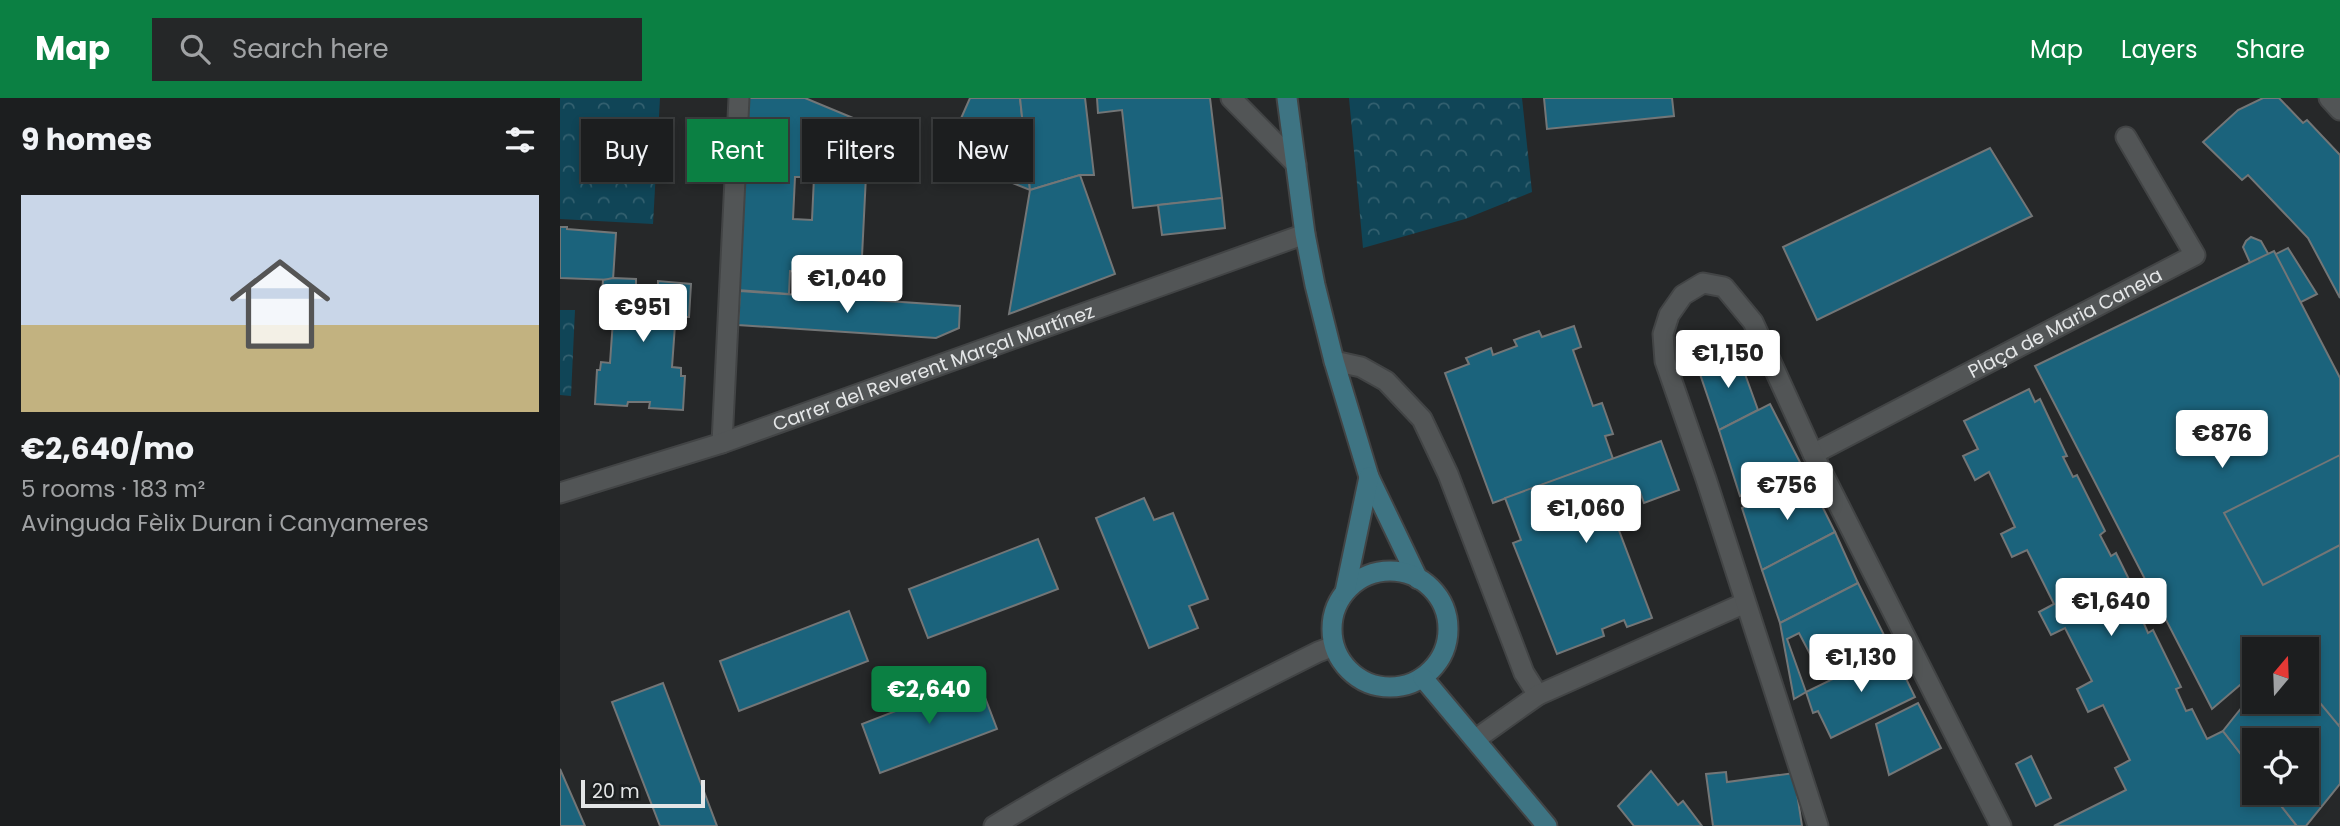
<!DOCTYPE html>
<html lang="en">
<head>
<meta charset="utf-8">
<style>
  body { margin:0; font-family:Poppins,sans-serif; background:#252728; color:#f1f3f6; height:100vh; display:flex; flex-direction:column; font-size:26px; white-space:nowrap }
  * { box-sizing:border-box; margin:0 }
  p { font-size:23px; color:#a0a2a4 }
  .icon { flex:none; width:38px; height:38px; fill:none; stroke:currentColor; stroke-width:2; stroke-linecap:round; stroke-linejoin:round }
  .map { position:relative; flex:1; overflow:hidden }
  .sheet { display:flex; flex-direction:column; background:#1c1e1f; width:560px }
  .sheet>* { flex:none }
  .banner { position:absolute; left:21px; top:21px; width:665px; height:63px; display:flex; gap:14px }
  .needle { width:46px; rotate:19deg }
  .tools { position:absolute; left:1682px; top:539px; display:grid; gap:14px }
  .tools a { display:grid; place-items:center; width:77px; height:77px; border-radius:0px; background:#1c1e1f; box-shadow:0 4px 10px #0003,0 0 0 2px #3a3c3d; font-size:35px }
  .scale { position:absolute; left:21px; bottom:18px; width:124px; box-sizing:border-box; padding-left:7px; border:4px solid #e4e6e7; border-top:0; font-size:19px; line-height:24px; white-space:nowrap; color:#e4e6e7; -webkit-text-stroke:5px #1c1f20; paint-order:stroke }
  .price { position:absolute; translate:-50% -60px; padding:0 16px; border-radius:7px; background:#fff; color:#222; font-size:23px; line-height:46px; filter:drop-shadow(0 2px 4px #0008) }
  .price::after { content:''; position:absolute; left:50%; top:42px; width:21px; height:16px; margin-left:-10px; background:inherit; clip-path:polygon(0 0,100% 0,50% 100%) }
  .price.on { background:#0b8043; color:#fff }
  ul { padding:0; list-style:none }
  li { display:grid; align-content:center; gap:14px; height:371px; padding:0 21px }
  li span { display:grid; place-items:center; height:217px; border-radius:0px; color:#555 }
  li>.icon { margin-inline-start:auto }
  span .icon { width:126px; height:126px; fill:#fffc; stroke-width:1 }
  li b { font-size:30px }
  h2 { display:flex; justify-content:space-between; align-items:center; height:84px; padding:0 21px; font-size:30px }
  .pill { padding:0 24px; border-radius:0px; background:#1c1e1f; box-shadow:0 4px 10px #0003,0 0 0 2px #3a3c3d; font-size:24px; line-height:63px }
  .pill.on { background:#0b8043; color:#fff }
  header { display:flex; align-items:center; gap:42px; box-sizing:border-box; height:98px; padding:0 35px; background:#0b8043; color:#fff }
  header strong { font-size:33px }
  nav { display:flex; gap:38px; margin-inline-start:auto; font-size:24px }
  .search { width:490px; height:63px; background:#252728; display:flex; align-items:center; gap:18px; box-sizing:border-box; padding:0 24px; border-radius:0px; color:#a0a2a4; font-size:26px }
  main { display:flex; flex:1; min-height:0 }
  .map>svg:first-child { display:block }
  .park { fill:url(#park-crowns) }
  .building { fill:#1b637c; stroke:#737677; stroke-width:2; fill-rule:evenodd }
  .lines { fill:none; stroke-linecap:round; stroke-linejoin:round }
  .service-casing { stroke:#424445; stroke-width:23 }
  .minor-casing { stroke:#424445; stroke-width:23 }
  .secondary-casing { stroke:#424445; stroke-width:23 }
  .service { stroke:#525556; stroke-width:19 }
  .minor { stroke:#525556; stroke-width:19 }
  .secondary { stroke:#3e7483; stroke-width:19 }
  .labels { text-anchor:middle; stroke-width:5; stroke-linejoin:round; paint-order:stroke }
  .street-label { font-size:19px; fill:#e4e6e7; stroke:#1c1f20 }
</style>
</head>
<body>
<header>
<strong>Map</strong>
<div class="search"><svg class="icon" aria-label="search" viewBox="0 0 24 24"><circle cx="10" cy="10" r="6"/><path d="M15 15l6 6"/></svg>Search here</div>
<nav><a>Map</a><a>Layers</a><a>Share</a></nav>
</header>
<main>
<section class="sheet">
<h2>9 homes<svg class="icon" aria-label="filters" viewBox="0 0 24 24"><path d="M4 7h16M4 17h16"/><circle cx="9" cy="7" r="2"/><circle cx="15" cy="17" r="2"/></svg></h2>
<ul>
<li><span style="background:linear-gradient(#c9d6e8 60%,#c2b280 0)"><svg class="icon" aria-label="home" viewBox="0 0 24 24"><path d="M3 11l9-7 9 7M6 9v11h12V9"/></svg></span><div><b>€2,640/mo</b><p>5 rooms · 183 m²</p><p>Avinguda Fèlix Duran i Canyameres</p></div></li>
</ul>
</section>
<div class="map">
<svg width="1780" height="728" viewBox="0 0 1780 728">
  <defs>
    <pattern id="park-crowns" width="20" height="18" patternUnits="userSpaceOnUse" patternTransform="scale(1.75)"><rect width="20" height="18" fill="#104557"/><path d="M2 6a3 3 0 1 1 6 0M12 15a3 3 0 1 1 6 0" fill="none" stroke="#33606f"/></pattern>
  </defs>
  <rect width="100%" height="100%" fill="#262829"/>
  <!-- park -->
  <g class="park">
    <polygon points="0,0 100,0 93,126 0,121"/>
    <polygon points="789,0 962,0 972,94 905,121 803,150"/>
    <polygon points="0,212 15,212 11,298 0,297"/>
  </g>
  <!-- building -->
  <g class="building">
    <path d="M187 0H245L293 20 292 35 308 37 300 199 247 197 249 174 230 173 229 196 177 192ZM235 79H254L252 122 233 121Z"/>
    <polygon points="410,0 460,0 470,92 407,67 417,44 395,34"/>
    <polygon points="460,0 525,0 534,77 520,77 470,92"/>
    <polygon points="537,0 650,0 662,100 573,110 562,12 538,15"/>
    <polygon points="984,0 1112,0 1114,18 987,31"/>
    <polygon points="1703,0 1719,0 1743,25 1747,22 1780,57 1780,200 1748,140 1688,77 1682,82 1643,44 1678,12"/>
    <polygon points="1430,50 1472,118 1257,222 1223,149"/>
    <polygon points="520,77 555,176 449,216 470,92"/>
    <polygon points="662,100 665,130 602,137 598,107"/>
    <polygon points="0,129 7,129 7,131 56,135 53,182 0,180"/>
    <polygon points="1691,139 1701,143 1710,159 1728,150 1757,196 1717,216 1731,240 1607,303 1571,230 1692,169 1683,149 1686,143"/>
    <polygon points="1714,153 1780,280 1780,626 1774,629 1746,594 1746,551 1694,551 1694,575 1652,611 1475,268"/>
    <polygon points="53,180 76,181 76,187 98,189 98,183 131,186 129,219 124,219 124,227 115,227 112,269 121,270 121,278 125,278 123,312 89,310 90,304 68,304 67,308 35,306 37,272 40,272 41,264 50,265 53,222 40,222 43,182"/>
    <polygon points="180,193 400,208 399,230 376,240 178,227"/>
    <polygon points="1014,228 1021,249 1013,252 1033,308 1042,305 1053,336 1045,338 1053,361 933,405 885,275 909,266 906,260 931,250 933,257 957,248 954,242 979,233 982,239"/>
    <polygon points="1177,254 1198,312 1159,332 1138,270"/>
    <polygon points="1469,291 1475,304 1480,301 1507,358 1503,359 1513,379 1517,377 1545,433 1540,437 1551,458 1556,455 1584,512 1579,514 1588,535 1593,532 1621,589 1616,591 1626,613 1632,611 1647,641 1663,633 1694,673 1694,695 1711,695 1737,728 1494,728 1566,692 1555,670 1570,662 1543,607 1528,614 1517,591 1532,583 1505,530 1491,537 1479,514 1494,506 1467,452 1452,459 1441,436 1455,429 1429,374 1415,382 1403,358 1418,351 1404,323"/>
    <polygon points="1210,306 1246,376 1233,384 1227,374 1180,398 1159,332"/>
    <polygon points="1101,343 1119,392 1084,405 1080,394 1049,406 1092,520 1067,529 1064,522 1042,531 1044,538 997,556 953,445 961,442 945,400"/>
    <polygon points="1780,357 1780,447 1703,487 1664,415"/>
    <polygon points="1246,376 1275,434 1202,472 1182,410"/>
    <polygon points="584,400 594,422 613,415 648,501 629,508 638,530 589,550 536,420"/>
    <polygon points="1275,434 1298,485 1220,525 1202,472"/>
    <polygon points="478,441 498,491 368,540 349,491"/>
    <polygon points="1298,485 1325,539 1260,575 1239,535 1227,541 1246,594 1234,601 1220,525"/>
    <polygon points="289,513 308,563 179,613 160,563"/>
    <polygon points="1332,552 1355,599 1271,640 1258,613 1253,615 1246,594"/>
    <polygon points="418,581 437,631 320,675 302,626"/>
    <polygon points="103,585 157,728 100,728 52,604"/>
    <polygon points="1746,588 1780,629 1780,686 1746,728 1737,728 1711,695 1746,695 1746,642 1694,642 1694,673 1663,633 1694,594 1694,604 1746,604"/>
    <polygon points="1358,605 1381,650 1329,677 1316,626"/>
    <polygon points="1471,658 1491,700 1476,708 1456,666"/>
    <polygon points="0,671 25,728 0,728"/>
    <polygon points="1091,673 1118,707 1123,703 1142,728 1074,728 1058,708"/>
    <polygon points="1166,674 1167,684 1234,675 1242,728 1153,728 1146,676"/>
  </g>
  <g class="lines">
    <!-- service casing -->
    <g class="service-casing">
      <g id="service">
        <polyline points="671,0 736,66"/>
        <polyline points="774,263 801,269 826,283 862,321 888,376 964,575 978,597"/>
        <polyline points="916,641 978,597 1185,505"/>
      </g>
    </g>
    <!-- minor casing -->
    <g class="minor-casing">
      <g id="minor">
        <polyline points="1769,0 1780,12"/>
        <polyline points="162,345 179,0"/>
        <path id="s1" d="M1253 356 1635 157 1566 39"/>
        <path id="s2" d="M0 395 162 345 745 136"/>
        <path d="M434 728C539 664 648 609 758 554L774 548"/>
        <polyline points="1258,728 1146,381 1105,263 1103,236 1109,217 1123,197 1143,185 1164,189 1193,224 1253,356 1441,728"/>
      </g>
    </g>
    <!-- secondary casing -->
    <g class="secondary-casing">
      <g id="secondary">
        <polyline points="727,0 745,136 755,187 774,263 809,379 858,481"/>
        <circle cx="830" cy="531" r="58"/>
        <polyline points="785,494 809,379"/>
        <polyline points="863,580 987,728"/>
      </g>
    </g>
    <!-- service -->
    <use href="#service" class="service"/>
    <!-- minor -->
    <use href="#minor" class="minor"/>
    <!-- secondary -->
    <use href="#secondary" class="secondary"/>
  </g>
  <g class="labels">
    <!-- street labels -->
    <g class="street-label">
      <text dy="7" stroke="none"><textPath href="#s1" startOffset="284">Plaça de Maria Canela</textPath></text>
      <text dy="7" stroke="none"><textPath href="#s2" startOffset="394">Carrer del Reverent Marçal Martínez</textPath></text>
    </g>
  </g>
</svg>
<div class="tools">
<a><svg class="needle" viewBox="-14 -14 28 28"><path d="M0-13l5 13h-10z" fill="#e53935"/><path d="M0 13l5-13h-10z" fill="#a0a2a4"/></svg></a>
<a><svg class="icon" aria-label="locate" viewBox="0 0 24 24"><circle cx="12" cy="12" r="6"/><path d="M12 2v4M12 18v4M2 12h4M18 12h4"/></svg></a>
</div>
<div class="scale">20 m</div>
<b class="price" style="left:287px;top:217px">€1,040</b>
<b class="price" style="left:83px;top:246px">€951</b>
<b class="price" style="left:1168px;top:292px">€1,150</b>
<b class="price" style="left:1662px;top:372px">€876</b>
<b class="price" style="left:1227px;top:424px">€756</b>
<b class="price" style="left:1026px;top:447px">€1,060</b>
<b class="price" style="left:1551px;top:540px">€1,640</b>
<b class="price" style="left:1301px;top:596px">€1,130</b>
<b class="price on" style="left:369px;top:628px">€2,640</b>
<div class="banner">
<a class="pill">Buy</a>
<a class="pill on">Rent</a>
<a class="pill">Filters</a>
<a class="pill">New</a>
</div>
</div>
</main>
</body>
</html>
